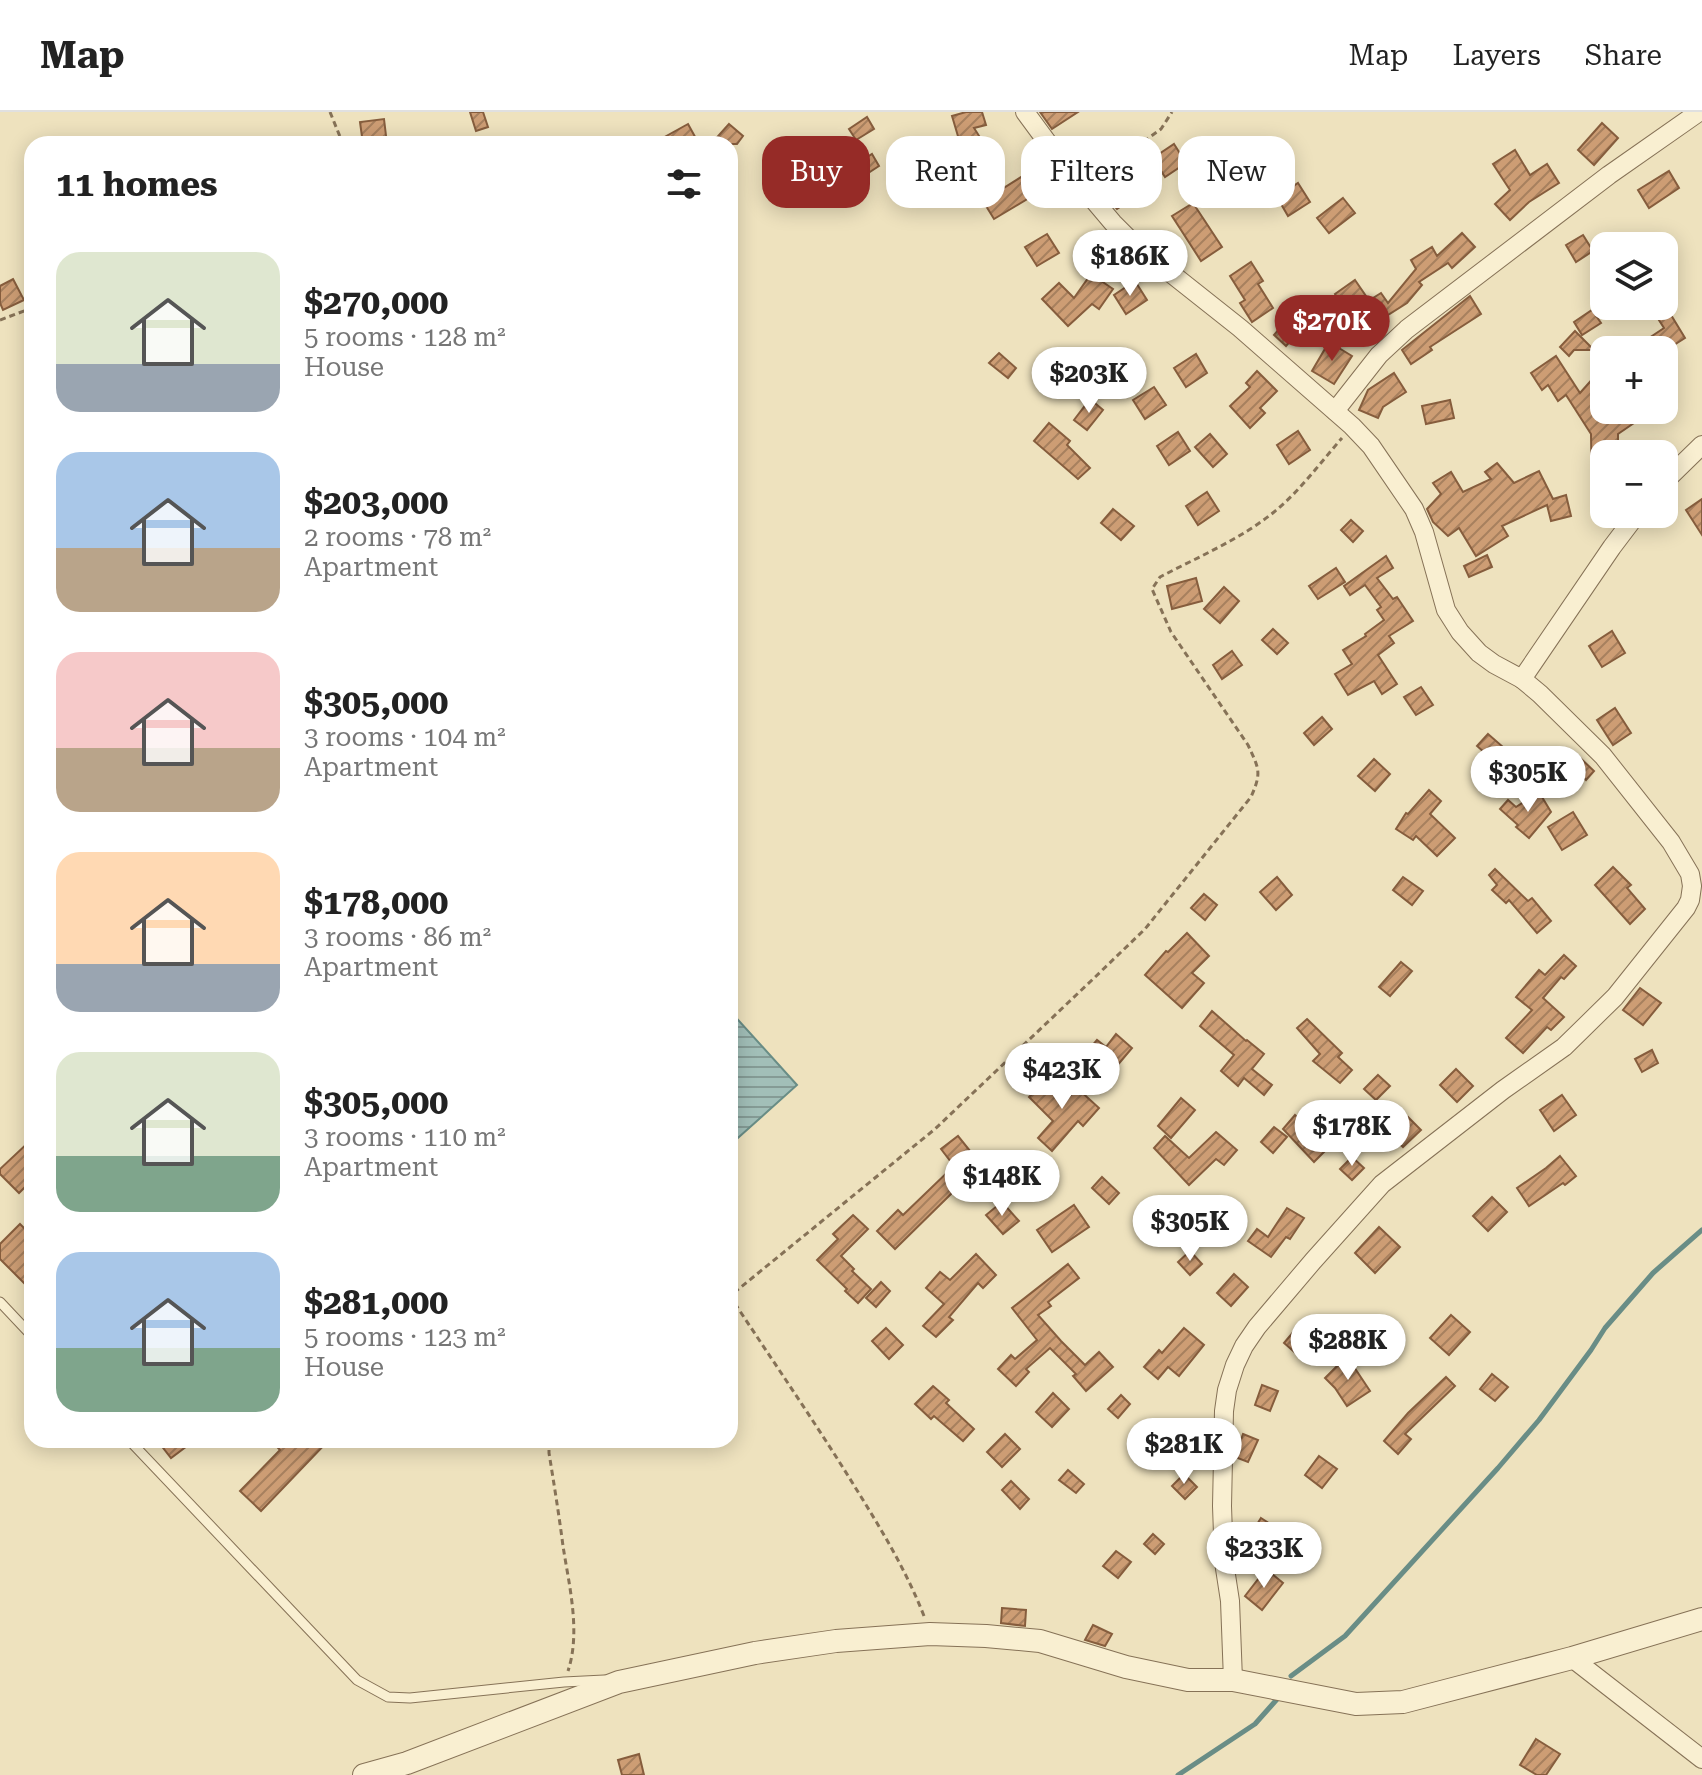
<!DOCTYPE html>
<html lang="en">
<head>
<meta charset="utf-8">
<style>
  body { margin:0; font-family:"Roboto Serif",serif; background:#f6f6f6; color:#222; height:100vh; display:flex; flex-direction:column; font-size:30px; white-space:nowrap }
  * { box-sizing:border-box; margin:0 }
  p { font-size:26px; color:#767676 }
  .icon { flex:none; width:44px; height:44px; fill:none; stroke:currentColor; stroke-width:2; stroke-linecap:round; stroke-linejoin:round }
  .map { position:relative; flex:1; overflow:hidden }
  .panel { position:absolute; left:24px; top:24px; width:714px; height:1312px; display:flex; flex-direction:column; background:#fff; border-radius:24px; box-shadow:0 4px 20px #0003 }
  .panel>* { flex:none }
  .guide { position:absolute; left:762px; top:24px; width:760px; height:72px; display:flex; gap:16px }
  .fabs { position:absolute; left:1590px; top:120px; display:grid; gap:16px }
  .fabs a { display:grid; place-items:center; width:88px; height:88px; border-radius:16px; background:#fff; box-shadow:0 4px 20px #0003; font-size:40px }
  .price { position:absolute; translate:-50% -68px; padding:0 18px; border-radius:28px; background:#fff; color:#222; font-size:26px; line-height:52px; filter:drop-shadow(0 2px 4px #0008) }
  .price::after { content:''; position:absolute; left:50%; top:48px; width:24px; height:18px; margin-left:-12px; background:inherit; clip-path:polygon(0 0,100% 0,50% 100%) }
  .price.active { background:#962b27; color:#fff }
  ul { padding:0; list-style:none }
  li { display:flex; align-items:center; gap:24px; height:200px; padding:0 32px }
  li span { display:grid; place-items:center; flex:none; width:224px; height:160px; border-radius:24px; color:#555 }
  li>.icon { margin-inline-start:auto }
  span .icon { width:96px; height:96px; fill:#fffc; stroke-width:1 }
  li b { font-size:34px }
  h2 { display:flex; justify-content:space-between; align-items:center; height:96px; padding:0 32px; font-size:34px }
  .chip { padding:0 28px; border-radius:24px; background:#fff; box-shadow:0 4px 20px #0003; font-size:28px; line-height:72px }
  .chip.active { background:#962b27; color:#fff }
  header { display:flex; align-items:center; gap:48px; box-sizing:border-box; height:112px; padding:0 40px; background:#fff; border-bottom:2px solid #e0e0e0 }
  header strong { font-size:38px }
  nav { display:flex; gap:44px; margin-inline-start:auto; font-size:28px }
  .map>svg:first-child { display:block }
  .water { fill:url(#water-rules); stroke:#698d86; stroke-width:2 }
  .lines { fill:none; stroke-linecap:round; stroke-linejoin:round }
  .stream { stroke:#698d86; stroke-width:5 }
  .building { fill:url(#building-hatch); stroke:#865d3d; stroke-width:2 }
  .service-casing { stroke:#867257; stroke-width:11 }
  .minor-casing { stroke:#867257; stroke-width:20 }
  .tertiary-casing { stroke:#867257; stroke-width:24 }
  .path { stroke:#867257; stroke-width:3; stroke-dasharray:6 4; stroke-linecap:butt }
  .service { stroke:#f9efd1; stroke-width:9 }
  .minor { stroke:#f9efd1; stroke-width:18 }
  .tertiary { stroke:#f9efd1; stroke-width:22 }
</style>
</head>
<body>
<header>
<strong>Map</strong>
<nav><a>Map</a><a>Layers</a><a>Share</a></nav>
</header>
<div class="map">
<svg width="1702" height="1663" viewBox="0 0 1702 1663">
  <defs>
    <pattern id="water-rules" width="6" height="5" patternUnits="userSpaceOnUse" patternTransform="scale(2)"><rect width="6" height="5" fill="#a2bfb8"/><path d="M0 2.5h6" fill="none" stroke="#859b95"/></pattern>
    <pattern id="building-hatch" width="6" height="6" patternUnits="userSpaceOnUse" patternTransform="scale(2)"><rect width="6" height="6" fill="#cd9d74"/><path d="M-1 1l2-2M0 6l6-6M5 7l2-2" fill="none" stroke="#a7805e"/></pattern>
  </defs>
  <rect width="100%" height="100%" fill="#eee2be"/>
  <!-- water -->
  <polygon class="water" points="730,899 797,973 730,1033"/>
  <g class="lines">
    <!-- stream -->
    <g class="stream">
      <polyline points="1291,1564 1345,1524 1498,1356 1539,1308 1591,1238 1605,1216 1653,1161 1702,1118"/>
      <polyline points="1178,1663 1255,1612 1279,1585"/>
    </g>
  </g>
  <!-- building -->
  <g class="building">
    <polygon points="470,0 483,0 488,15 476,19"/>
    <polygon points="966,0 982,0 986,13 974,16 995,49 976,61 958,32 960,31 952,4"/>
    <polygon points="1040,0 1078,0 1052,17"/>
    <polygon points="867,5 874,17 856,28 849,17"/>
    <polygon points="384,7 387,32 363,32 360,10"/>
    <polygon points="1602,11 1618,26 1594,53 1578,38"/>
    <polygon points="688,12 699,32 652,32"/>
    <polygon points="729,12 743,24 737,32 711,32"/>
    <polygon points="1174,32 1186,51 1165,65 1153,46"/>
    <polygon points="1515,38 1530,63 1547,52 1559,71 1529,90 1510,108 1495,92 1510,78 1493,52"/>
    <polygon points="872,42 879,54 842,78 835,66"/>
    <polygon points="1037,55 1049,74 994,107 983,89"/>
    <polygon points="1669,59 1679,76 1649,96 1638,78"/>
    <polygon points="1123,66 1135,85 1117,97 1102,79"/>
    <polygon points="1298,71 1310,90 1288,104 1277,85"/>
    <polygon points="1343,86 1355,101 1329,121 1317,106"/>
    <polygon points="1193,91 1222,135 1201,149 1172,104"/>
    <polygon points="1462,121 1475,135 1452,156 1448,151 1419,170 1422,173 1407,191 1372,213 1360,194 1381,181 1388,191 1416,157 1411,148 1432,135 1437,144"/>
    <polygon points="1047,122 1059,141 1037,154 1025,135"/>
    <polygon points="1583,123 1593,139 1576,150 1566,133"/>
    <polygon points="1251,150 1263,169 1258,172 1273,196 1252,210 1240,191 1245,188 1230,164"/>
    <polygon points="1091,162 1113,177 1099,197 1092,192 1068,214 1042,187 1059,171 1074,186"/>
    <polygon points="13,167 24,188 3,198 0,191 0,174"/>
    <polygon points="1355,168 1368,187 1346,201 1335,182"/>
    <polygon points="1135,169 1147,188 1126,202 1114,183"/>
    <polygon points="1470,184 1481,202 1430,235 1432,238 1411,252 1402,238"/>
    <polygon points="1592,198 1601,211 1582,223 1574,210"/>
    <polygon points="1668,198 1685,226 1666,238 1631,238 1664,216 1657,205"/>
    <polygon points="1294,200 1306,211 1286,234 1274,223"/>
    <polygon points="1575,219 1594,238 1574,238 1569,244 1560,235"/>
    <polygon points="1329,230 1352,244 1334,272 1312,259"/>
    <polygon points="999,241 1016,256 1008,266 989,251"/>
    <polygon points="1196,242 1207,261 1186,275 1174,256"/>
    <polygon points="1556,244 1580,281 1604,254 1604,298 1653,298 1618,322 1618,342 1604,342 1604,391 1592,391 1591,322 1566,283 1558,289 1548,273 1542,278 1531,261"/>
    <polygon points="1257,259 1277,279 1260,296 1265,301 1250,316 1230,294 1250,275 1246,271"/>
    <polygon points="1394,261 1406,280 1383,295 1378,306 1359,298 1368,278"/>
    <polygon points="1154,275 1166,293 1145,307 1133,288"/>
    <polygon points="1090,287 1103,298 1087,318 1074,308"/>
    <polygon points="1450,288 1454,306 1426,312 1422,294"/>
    <polygon points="1049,311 1070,329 1067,333 1090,356 1078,367 1034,329"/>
    <polygon points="1298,319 1310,338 1289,352 1277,333"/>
    <polygon points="1178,320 1190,339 1169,353 1157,334"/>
    <polygon points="1210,322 1227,342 1213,355 1195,335"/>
    <polygon points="1497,351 1514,371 1539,359 1553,387 1566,383 1571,404 1551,409 1547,393 1502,414 1508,424 1476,444 1459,416 1448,424 1433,410 1427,397 1441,382 1433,371 1451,360 1463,380 1491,367 1485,360"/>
    <polygon points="1207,380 1219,399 1198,413 1186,394"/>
    <polygon points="1702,387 1702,423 1686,398"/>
    <polygon points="1113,397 1134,414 1121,428 1101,411"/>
    <polygon points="1351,408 1363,419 1353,430 1341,418"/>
    <polygon points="1487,443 1492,455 1469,465 1464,454"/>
    <polygon points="1386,444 1393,456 1377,466 1393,487 1397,485 1413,509 1389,524 1394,531 1378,543 1397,572 1382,582 1374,569 1348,583 1335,562 1352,552 1343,538 1366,524 1365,522 1384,508 1377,498 1381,495 1365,473 1350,483 1344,474"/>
    <polygon points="1336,456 1345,470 1318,487 1309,474"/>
    <polygon points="1196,466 1202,489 1172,497 1167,474"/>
    <polygon points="1224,475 1239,489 1220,511 1204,497"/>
    <polygon points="1273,517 1288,531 1277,542 1262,528"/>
    <polygon points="1612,519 1625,541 1602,555 1589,534"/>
    <polygon points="1232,539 1242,553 1222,567 1213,553"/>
    <polygon points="1421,575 1433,593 1416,603 1404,585"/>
    <polygon points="1615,596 1631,621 1613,633 1597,608"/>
    <polygon points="1322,605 1332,617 1314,633 1304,621"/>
    <polygon points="1488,622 1503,635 1492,647 1477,634"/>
    <polygon points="1576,642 1594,659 1586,668 1568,651"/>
    <polygon points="1374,647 1390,662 1375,679 1358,664"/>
    <polygon points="1429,678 1441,689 1430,702 1455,726 1437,744 1416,724 1413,728 1396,717 1406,701 1408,702"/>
    <polygon points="1539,680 1551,700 1529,726 1516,715 1518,713 1500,697 1508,688 1516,695"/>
    <polygon points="1573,700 1587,723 1562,738 1548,715"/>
    <polygon points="1613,755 1631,773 1627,776 1645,797 1630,812 1595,773"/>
    <polygon points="1495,757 1528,789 1532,786 1551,809 1537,821 1509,788 1506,791 1492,778 1497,773 1489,763"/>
    <polygon points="1277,765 1292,783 1276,798 1260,780"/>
    <polygon points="1403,765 1423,779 1412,793 1393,778"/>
    <polygon points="1204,782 1217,793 1205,808 1191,796"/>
    <polygon points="1187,821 1209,844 1192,861 1204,871 1182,896 1145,863 1166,839 1168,840"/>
    <polygon points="1564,843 1576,854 1564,867 1561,865 1543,886 1564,905 1551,918 1547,915 1523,941 1506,926 1532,898 1516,885 1539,858 1545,863"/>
    <polygon points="1401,850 1412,859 1390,884 1379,875"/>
    <polygon points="1640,876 1661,891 1643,913 1623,898"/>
    <polygon points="1212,899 1246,929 1247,928 1264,942 1252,957 1272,973 1264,983 1244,966 1238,974 1221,959 1234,943 1200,914"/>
    <polygon points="1307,907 1342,941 1338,945 1352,958 1340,971 1313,949 1320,942 1297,916"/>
    <polygon points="1116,922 1132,936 1110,962 1086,941 1097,928 1106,935"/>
    <polygon points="1652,938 1658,951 1642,960 1635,947"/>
    <polygon points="1456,957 1473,974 1457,990 1440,973"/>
    <polygon points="1378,963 1390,974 1376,988 1364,977"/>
    <polygon points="1048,966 1068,986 1077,976 1099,996 1083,1014 1078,1009 1052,1039 1038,1026 1053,1009 1029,985"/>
    <polygon points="1562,983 1576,1003 1554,1019 1540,998"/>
    <polygon points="1181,986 1195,998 1171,1026 1158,1014"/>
    <polygon points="1295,1003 1308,1015 1307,1016 1327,1037 1314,1050 1283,1017"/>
    <polygon points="1408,1005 1421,1018 1403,1035 1390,1022"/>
    <polygon points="1274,1015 1287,1025 1273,1041 1261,1030"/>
    <polygon points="1216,1020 1237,1038 1224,1053 1216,1047 1189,1073 1154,1036 1165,1024 1189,1046"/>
    <polygon points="958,1024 983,1055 951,1079 952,1081 895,1137 877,1119 898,1098 903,1103 954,1054 941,1037"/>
    <polygon points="32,1027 32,1068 19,1081 0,1062 0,1057"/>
    <polygon points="1560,1044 1576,1064 1565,1073 1563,1071 1529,1094 1517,1076 1546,1056"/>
    <polygon points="1352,1045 1364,1056 1352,1068 1340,1057"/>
    <polygon points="1033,1050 1046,1066 1023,1083 1010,1067"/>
    <polygon points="1102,1065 1119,1081 1109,1092 1092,1076"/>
    <polygon points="1492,1085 1507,1100 1488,1119 1473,1104"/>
    <polygon points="1002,1090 1019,1109 1003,1122 986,1103"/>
    <polygon points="1074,1093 1089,1115 1052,1140 1037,1118"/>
    <polygon points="1287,1096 1304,1106 1290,1127 1286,1125 1271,1145 1248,1129 1257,1117 1268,1125"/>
    <polygon points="853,1103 868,1117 841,1144 854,1157 852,1159 871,1177 858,1191 845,1179 847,1177 817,1148 838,1127 833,1122"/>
    <polygon points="20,1112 32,1124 32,1179 0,1147 0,1132"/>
    <polygon points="1379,1115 1400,1135 1375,1161 1355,1141"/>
    <polygon points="1190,1139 1202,1152 1190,1163 1178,1150"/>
    <polygon points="976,1142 996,1163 983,1176 978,1171 949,1205 953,1208 936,1225 923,1214 944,1192 926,1176 940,1160 950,1168"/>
    <polygon points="1068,1152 1079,1166 1048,1190 1051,1194 1038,1203 1061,1229 1085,1253 1099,1240 1113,1255 1086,1279 1073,1264 1076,1262 1050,1236 1026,1257 1029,1260 1016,1274 998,1257 1011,1243 1015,1247 1037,1228 1012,1196"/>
    <polygon points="1234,1162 1248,1175 1231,1194 1217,1181"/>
    <polygon points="881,1170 890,1179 876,1195 866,1186"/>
    <polygon points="1451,1203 1470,1220 1449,1243 1430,1226"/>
    <polygon points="1386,1207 1401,1222 1384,1239 1369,1225"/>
    <polygon points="886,1216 903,1233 889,1247 872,1229"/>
    <polygon points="1184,1216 1204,1233 1179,1264 1168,1255 1158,1267 1144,1255 1159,1238 1162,1241"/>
    <polygon points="1295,1218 1310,1231 1299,1244 1284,1231"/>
    <polygon points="1345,1246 1352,1252 1370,1279 1347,1294 1335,1276 1325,1266"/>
    <polygon points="1492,1262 1508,1275 1495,1289 1480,1277"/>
    <polygon points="1446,1265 1455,1274 1405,1322 1411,1327 1398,1342 1384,1329 1408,1301"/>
    <polygon points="1262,1273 1278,1279 1270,1299 1255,1293"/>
    <polygon points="933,1274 949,1288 946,1291 974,1317 963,1329 934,1304 931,1307 915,1292"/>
    <polygon points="1053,1281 1069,1297 1052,1315 1036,1300"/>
    <polygon points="1121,1283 1130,1292 1118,1306 1108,1297"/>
    <polygon points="1005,1322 1020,1337 1002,1355 987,1340"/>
    <polygon points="1243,1322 1258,1328 1248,1350 1235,1345"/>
    <polygon points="157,1328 195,1328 171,1346"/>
    <polygon points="271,1328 329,1328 261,1399 240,1379 280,1338"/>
    <polygon points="1319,1344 1337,1357 1322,1376 1305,1363"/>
    <polygon points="1068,1358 1084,1372 1076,1381 1059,1368"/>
    <polygon points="1184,1362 1197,1375 1185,1387 1172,1374"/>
    <polygon points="1011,1369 1029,1387 1020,1397 1002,1378"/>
    <polygon points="1261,1406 1289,1424 1270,1456 1241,1438"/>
    <polygon points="1153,1422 1164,1432 1155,1442 1144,1432"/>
    <polygon points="1116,1439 1131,1450 1118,1466 1103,1454"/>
    <polygon points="1266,1457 1283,1471 1262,1498 1245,1484"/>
    <polygon points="1002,1496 1026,1498 1025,1514 1001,1511"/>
    <polygon points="1093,1513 1112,1522 1105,1534 1085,1528"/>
    <polygon points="1536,1627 1560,1642 1546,1663 1537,1663 1520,1653"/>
    <polygon points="639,1642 644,1663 622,1663 618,1648"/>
  </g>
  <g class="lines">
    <!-- service casing -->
    <g class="service-casing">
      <g id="service">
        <polyline points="0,1190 32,1224"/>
        <polyline points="129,1328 357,1568 388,1585 410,1586 564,1570 604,1568"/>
      </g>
    </g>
    <!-- minor casing -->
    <g class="minor-casing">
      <g id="minor">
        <polyline points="1025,0 1064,53 1113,111 1134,132 1240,216 1352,314 1371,334 1414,397 1424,420 1446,498 1460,520 1479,541 1494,552 1522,567"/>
        <polyline points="1335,299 1379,243 1407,217 1609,63 1699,0"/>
        <polyline points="1664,370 1702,333"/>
        <polyline points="1572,1546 1702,1647"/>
        <polyline points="1233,1568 1230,1489 1224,1450 1222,1394 1224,1299 1227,1278 1235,1253 1244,1234 1257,1215 1313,1149 1382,1072 1503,978 1564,935 1615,885 1686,796 1690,788 1692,774 1690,762 1671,730 1603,644 1540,582 1522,567 1612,435 1637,402"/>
      </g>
    </g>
    <!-- tertiary casing -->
    <g class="tertiary-casing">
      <polyline id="tertiary" points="364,1663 407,1651 619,1570 755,1541 836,1529 930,1522 986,1524 1040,1529 1126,1555 1188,1568 1233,1568 1356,1592 1403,1590 1572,1546 1702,1507"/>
    </g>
    <!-- path -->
    <g class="path">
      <polyline points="330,0 343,32"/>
      <polyline points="1095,65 1161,17 1172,0"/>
      <polyline points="0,208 32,196"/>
      <path d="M549 1328V1341C554 1372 559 1403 563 1434 569 1473 581 1520 568 1559"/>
      <path d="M924 1504C906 1458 881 1417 855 1375 815 1310 772 1248 730 1184L935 1017 1092 868 1145 817 1251 685C1262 660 1259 657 1248 633L1171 520 1152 477 1160 465C1198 445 1241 427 1274 400 1300 379 1320 351 1342 326"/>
    </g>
    <!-- service -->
    <use href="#service" class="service"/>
    <!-- minor -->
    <use href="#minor" class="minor"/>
    <!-- tertiary -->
    <use href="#tertiary" class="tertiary"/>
  </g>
</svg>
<div class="fabs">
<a><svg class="icon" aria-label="layers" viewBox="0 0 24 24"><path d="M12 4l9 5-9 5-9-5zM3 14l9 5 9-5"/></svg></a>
<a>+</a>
<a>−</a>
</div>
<b class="price" style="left:1130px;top:186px">$186K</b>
<b class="price active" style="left:1332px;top:251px">$270K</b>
<b class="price" style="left:1089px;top:303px">$203K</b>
<b class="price" style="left:1528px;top:702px">$305K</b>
<b class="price" style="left:1062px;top:999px">$423K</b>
<b class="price" style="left:1352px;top:1056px">$178K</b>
<b class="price" style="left:1002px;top:1106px">$148K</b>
<b class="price" style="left:1190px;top:1151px">$305K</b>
<b class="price" style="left:1348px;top:1270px">$288K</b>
<b class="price" style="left:1184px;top:1374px">$281K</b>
<b class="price" style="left:1264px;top:1478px">$233K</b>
<div class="guide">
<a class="chip active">Buy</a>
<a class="chip">Rent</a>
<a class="chip">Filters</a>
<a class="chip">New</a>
</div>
<section class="panel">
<h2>11 homes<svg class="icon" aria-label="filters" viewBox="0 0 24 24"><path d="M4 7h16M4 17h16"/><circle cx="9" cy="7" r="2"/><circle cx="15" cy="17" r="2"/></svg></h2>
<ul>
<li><span style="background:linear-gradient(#dfe7d0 70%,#9aa5b1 0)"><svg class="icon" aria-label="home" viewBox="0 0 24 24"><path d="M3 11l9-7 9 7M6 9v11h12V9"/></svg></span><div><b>$270,000</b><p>5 rooms · 128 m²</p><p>House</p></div></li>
<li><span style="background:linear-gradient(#a9c7e8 60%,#b9a48a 0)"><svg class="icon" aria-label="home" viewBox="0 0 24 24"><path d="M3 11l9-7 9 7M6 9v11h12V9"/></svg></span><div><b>$203,000</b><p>2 rooms · 78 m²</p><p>Apartment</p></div></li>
<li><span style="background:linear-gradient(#f6c9c9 60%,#b9a48a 0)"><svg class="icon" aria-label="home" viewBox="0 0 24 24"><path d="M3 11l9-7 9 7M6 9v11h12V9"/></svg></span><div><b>$305,000</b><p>3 rooms · 104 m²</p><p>Apartment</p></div></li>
<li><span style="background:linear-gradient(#ffd9b3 70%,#9aa5b1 0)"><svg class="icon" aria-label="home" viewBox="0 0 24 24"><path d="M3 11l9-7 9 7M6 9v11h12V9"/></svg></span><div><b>$178,000</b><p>3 rooms · 86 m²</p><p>Apartment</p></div></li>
<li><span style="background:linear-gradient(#dfe7d0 65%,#7fa58c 0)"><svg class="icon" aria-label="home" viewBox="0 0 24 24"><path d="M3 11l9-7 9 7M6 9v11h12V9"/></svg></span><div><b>$305,000</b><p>3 rooms · 110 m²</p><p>Apartment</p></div></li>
<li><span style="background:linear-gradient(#a9c7e8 60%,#7fa58c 0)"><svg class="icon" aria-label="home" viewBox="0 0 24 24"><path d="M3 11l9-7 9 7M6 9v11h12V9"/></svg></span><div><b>$281,000</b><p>5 rooms · 123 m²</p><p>House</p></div></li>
</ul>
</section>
</div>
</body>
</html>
